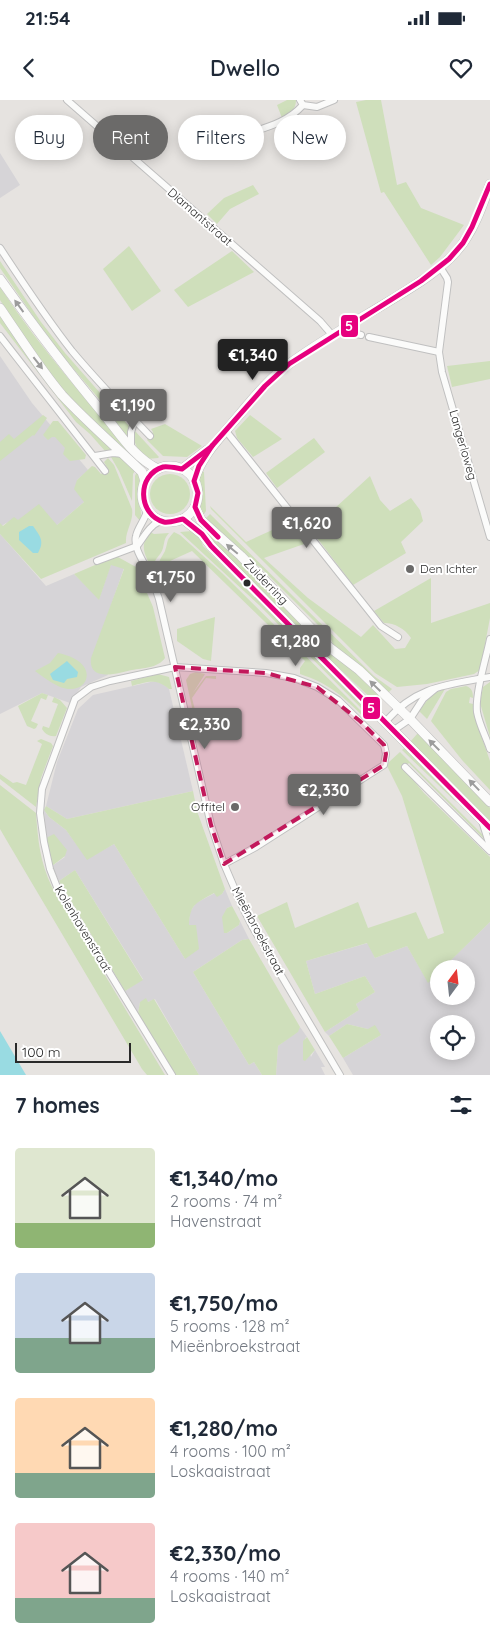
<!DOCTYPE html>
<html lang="en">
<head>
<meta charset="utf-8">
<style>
  body { margin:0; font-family:Quicksand,sans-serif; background:#f6f6f7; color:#1f2937; height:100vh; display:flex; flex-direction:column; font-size:19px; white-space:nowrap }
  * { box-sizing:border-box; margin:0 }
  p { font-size:16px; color:#747a83 }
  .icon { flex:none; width:28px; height:28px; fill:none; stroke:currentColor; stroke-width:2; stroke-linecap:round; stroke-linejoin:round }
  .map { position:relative; height:975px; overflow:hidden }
  .details { display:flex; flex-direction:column; background:#fff; flex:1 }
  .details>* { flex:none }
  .guide { position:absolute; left:15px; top:15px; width:460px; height:45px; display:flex; gap:10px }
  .needle { width:32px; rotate:15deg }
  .controls { position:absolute; left:430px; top:860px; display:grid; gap:10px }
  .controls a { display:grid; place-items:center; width:45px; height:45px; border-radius:50%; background:#fff; box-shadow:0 2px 12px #0003; font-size:25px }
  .scale { position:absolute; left:15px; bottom:12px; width:116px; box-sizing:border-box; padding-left:5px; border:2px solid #292929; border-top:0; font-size:14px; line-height:18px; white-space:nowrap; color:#292929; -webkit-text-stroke:4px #fff; paint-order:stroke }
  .price { position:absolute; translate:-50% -42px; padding:0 11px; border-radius:5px; background:#6b6a69; color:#fff; font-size:16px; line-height:32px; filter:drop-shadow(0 1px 2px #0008) }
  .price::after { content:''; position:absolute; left:50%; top:30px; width:15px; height:11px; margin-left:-8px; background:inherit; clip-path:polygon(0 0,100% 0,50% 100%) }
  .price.active { background:#222; color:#fff }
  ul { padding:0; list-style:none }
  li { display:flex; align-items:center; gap:15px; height:125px; padding:0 15px }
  li span { display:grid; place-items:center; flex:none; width:140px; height:100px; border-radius:5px; color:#555 }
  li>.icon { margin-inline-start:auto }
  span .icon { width:60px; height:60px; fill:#fffc; stroke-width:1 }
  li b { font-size:21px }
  h2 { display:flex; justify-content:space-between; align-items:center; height:60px; padding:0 15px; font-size:21px }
  .chip { padding:0 18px; border-radius:22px; background:#fff; box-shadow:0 2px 12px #0003; font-size:18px; line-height:45px }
  .chip.active { background:#6b6a69; color:#fff }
  .status { display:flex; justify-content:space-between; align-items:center; height:35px; padding:0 25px; background:#fff; direction:ltr }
  .status svg { height:14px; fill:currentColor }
  header { display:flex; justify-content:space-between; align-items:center; height:65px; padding:0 15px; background:#fff; font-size:22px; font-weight:600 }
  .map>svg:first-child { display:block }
  .industrial { fill:#d6d4d7; fill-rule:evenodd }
  .green { fill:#cfdfbb }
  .water { fill:#99dbe2 }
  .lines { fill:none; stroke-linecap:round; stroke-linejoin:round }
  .street-casing { stroke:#c0c0c0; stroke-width:8 }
  .secondary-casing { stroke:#c0c0c0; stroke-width:10 }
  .street { stroke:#fbfbfa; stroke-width:6 }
  .secondary { stroke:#fbfbfa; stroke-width:9 }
  .bus-1-casing { stroke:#fff; stroke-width:9 }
  .bus-1 { stroke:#e6007e; stroke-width:5 }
  .oneway { fill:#9c9c9c }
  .marked { fill:#c2185b; fill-opacity:0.2; stroke:#c2185b; stroke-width:4; stroke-dasharray:10 6; stroke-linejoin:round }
  .poi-dot { fill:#6b6a69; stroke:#fff; stroke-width:2 }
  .bus-dot { fill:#292929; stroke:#fff; stroke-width:2 }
  .labels { text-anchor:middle; stroke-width:4; stroke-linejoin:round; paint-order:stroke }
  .street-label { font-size:12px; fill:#292929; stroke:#fff }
  .poi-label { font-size:12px; fill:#292929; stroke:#fff; text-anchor:start }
  .line-badge { stroke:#fff; stroke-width:2 }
  .badge-label { font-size:14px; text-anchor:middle; font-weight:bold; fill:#fff }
</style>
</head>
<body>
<div class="status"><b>21:54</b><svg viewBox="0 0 49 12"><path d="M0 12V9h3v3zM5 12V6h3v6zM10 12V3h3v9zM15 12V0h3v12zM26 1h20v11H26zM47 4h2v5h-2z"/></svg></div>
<header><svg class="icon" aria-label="back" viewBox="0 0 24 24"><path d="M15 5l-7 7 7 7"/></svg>Dwello<svg class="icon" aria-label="heart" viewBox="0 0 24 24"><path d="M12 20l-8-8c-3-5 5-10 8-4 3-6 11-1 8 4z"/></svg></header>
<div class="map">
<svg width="490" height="975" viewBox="0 0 490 975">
  <rect width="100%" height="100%" fill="#e6e3e0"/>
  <!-- industrial -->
  <g class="industrial">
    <polygon points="0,53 20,85 0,98"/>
    <polygon points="0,256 32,303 88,370 77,380 85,401 57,425 18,420 6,423 0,427"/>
    <polygon points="0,434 46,486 74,474 99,499 111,464 124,468 96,548 108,575 81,587 70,603 42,593 0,614"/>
    <polygon points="155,581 163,584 169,589 193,691 67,719 46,706 57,662 78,609 93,595"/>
    <polygon points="44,710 49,717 66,730 87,759 114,744 185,859 190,812 196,803 215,793 217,796 222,794 225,789 232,806 227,808 224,832 227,833 239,825 240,821 249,839 242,840 193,872 249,965 254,962 262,975 199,975 155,899 148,902 140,902 138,913 125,891 143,879 75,770 59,781 52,766 65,757 46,738"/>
    <path d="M490 822V975H353L343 958 381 935 368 929 347 924 329 936 325 932 359 910 356 904 375 892 365 876 315 894 306 861 368 843 375 858 407 846 428 882 439 872V896H466V869H442ZM439 924H466V951H439Z"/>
    <polygon points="300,927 307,937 305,938 311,957 315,950 325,967 321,967 325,975 276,975 278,946 297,932"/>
  </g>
  <!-- green -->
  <g class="green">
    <path d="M287 0H296C296 10 290 13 282 18L277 5Z"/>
    <polygon points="366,0 381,0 397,85 406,82 421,108 464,125 440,157 431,165 384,92 381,93 356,2"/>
    <polygon points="253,85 259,94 230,109 217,124 207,114 224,98"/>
    <polygon points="129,146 161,191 132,211 103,169"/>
    <polygon points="232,151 254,172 188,207 174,190"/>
    <polygon points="0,161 41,222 65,253 129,326 127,338 105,306 61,254 38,223 0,168"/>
    <path d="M0 187C42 251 92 307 143 364L140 366 71 301 48 271 0 200Z"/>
    <polygon points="0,216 23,248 114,349 105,351 90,334 76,322 0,223"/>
    <polygon points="490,261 490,279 452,287 447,266"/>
    <polygon points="43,315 47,318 34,336 33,335 0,361 0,342 9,334 14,339"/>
    <polygon points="250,315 282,339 253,357 237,338 235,331"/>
    <polygon points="53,321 58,321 86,355 85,359 70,361 63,354 65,348 55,337 52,337 48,340 43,335"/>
    <polygon points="165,324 202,346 187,357 163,356 147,340 153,332 151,329"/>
    <path d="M135 331 159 357 158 358 147 359C138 351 132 343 135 331Z"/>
    <polygon points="314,338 325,352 277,388 266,373"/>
    <polygon points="115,356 121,358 136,369 133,374 132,401 119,371 111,357"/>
    <path d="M108 358 114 365 132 409C134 421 125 431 126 443L41 479 0 434V423L3 426 14 417 18 420 39 404 57 425 84 402 74 389 77 380 92 366 95 367 101 374 108 369 104 362Z"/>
    <path d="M201 370 204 372 206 411 202 417C199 408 202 403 202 393 201 385 198 378 201 370Z"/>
    <path d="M137 371C142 381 138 386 138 396 138 405 143 411 140 421L135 415V376Z"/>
    <circle cx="170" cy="394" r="20"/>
    <polygon points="370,376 380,400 390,411 411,398 420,410 423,421 401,442 406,453 353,485 311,430"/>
    <path d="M210 406 246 442 290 422 307 443 264 458 308 498 361 537 373 525 395 549 405 548 411 538C405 529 395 523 384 523L374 511 431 478V523L490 503V518L480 570 474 574 427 584 397 587 375 573 211 409Z"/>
    <polygon points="210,414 374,576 392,589 388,593 334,546 330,537 260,467 247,459 204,420"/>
    <path d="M200 423 384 597 377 604C316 546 254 489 198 425Z"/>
    <polygon points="192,431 199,435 203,446 308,550 315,553 372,609 367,614 259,505 180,432"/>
    <path d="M150 432 154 434 169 433C164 439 165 440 163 448 160 458 154 456 153 471 146 456 138 447 150 432Z"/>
    <path d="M174 432 180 435 222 473 365 615 363 616C341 595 330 584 300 574V568L305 561 192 451 159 466C159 459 162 457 165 451 169 440 165 442 174 432Z"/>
    <path d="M116 456 136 467 153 507 165 558C158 568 143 568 132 570 119 573 88 583 91 558L124 469 111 465 99 500 74 474Z"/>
    <polygon points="215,517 211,561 203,559 177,541 177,529"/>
    <path d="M58 553C104 562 88 600 58 586 50 582 42 576 35 571L50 563Z"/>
    <polygon points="196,572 205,574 193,593 206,576 216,576 216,579 206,578 192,598 201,634 198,635 186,580 190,574"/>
    <path d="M158 574 169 577 172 589H169C155 578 148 582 132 586L131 581Z"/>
    <polygon points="490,582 490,637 480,603 483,587"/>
    <path d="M466 586C472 588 473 592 473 598L470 597 469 603 473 604 475 618 490 661V690L462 660 431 621 446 592 451 589Z"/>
    <polygon points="445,589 427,619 419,611 432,594"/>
    <polygon points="42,593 48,595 46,600 41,598 31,621 38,624 36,628 34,629 27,626 18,606"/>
    <path d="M54 597 60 600 67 608 56 636C50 637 45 634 42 629L43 626 49 628 58 604 52 602Z"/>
    <polygon points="418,633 485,700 490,708 490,721 410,642"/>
    <polygon points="41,639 51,643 53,646 41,678 36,707 0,679 0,674 13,683 17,682 26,685 42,644 37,641"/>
    <polygon points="407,645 427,666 457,703 402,650"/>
    <polygon points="400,652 485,737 486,741 409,663 403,668 424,693 490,757 490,822 442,869 439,869 439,872 428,883 407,846 375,858 367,843 306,861 315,894 365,876 375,892 356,904 359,910 325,932 257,816 287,802 295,828 358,802 368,828 416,812 428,839 444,833 402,696 387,666 389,662"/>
    <path d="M0 685 36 713C38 741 40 762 52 787L165 975H147L142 969 7 741 0 729Z"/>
    <path d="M193 691 197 711 225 789 222 794 217 797 214 793C197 803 190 803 189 825H196L199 849 185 859 114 744 87 760 66 730 49 717 44 710 46 706 67 719Z"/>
    <polygon points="54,734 67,750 65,756 52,766 46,738"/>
    <polygon points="75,770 143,880 125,891 59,781"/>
    <polygon points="232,806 240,821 239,825 227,833 224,833 222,817 227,808"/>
    <polygon points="249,839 300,927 298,932 278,946 276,975 262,975 254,962 249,965 193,872 242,840"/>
    <polygon points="146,898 148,902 154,899 199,975 176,975 138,913 140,902"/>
    <polygon points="347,924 368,929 375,925 381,935 343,958 329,936"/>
    <polygon points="307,937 315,950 305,961 303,960 303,941"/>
  </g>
  <!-- water -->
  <g class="water">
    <path d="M29 426H33C40 436 45 441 38 453H33L19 440V432Z"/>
    <polygon points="67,561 78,572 77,577 67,579 64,583 53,580 50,574"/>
    <polygon points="0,931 26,975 0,975"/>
  </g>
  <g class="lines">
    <!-- street casing -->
    <g class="street-casing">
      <g id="street">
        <polyline points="67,0 320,221 333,236"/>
        <polyline points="300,0 303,5 317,7 334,0"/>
        <path d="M240 36C263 28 286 24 303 5"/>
        <path d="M0 148C23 183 46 218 72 251 97 281 123 308 150 336"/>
        <polyline points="440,167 447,178 448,182 439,252 442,272 490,437"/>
        <polyline points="346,228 353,233 361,235"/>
        <polyline points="0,236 105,371"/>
        <polyline points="369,237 439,252"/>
        <polyline points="226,331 381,526 398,537"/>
        <polyline points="131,348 131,332 135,320"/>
        <polyline points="95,356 113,353 123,354"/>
        <path d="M147 411C145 420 138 427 136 436 133 448 144 462 149 473 153 481 156 490 159 499L211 725 224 764 242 806 252 826 340 975"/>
        <path d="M137 446C144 437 149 426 160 421"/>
        <polyline points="97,461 137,446"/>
        <path d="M490 539C486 559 475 593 477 612 479 624 486 637 490 649"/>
        <path d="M386 621C417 586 446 585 490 577"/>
        <polyline points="394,630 410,619 423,599 435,589"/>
        <polyline points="405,667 490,751"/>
        <polyline points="482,721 490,746"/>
        <polyline points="172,975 57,787 50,769 44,742 40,713 42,689 75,599 91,587 110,581 175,567 266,573 294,578 317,587 338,600 384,645 386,654 384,665 256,747 224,764"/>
      </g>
    </g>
    <!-- secondary casing -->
    <g class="secondary-casing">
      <g id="secondary">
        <path d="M0 179C33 225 66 269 102 312 119 332 134 358 158 369"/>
        <path d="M0 208C20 237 39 268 62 295 87 322 115 346 142 372L145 381"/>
        <circle cx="170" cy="394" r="28"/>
        <polyline points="182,369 207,350"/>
        <path d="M194 381C201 357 218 340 234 321 251 301 268 279 289 264 323 239 360 219 396 197 417 184 439 171 456 152 473 133 482 107 490 84"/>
        <polyline points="195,407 201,420 241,456 329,547 359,570 410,619 490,702"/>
        <polyline points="183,419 202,434 211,446 490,728"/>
      </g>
    </g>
    <!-- street -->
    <use href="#street" class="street"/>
    <!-- secondary -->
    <use href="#secondary" class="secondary"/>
    <!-- bus-1 casing -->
    <g class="bus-1-casing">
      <g id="bus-1">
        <path d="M490 84 472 127 463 143 449 159 421 181 289 264 265 286 211 347 182 369C176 368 168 366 163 367 136 375 138 415 164 422 170 423 177 420 183 419L202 434 211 446 490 728"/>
        <polyline points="212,346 199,366 194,381 198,393 195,407 201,420 218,437"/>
      </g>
    </g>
    <!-- bus-1 -->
    <use href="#bus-1" class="bus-1"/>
  </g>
  <!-- one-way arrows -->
  <defs><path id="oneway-solid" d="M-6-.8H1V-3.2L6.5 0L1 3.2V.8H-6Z" transform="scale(1.25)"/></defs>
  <g class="oneway">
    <use href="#oneway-solid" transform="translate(19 206) rotate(-126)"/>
    <use href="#oneway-solid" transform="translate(38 263) rotate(52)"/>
    <use href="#oneway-solid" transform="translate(232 449) rotate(-140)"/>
    <use href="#oneway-solid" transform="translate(375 586) rotate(-136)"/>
    <use href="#oneway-solid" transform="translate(434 645) rotate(-135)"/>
    <use href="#oneway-solid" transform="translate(474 685) rotate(-134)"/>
  </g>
  <!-- marked area -->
  <path class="marked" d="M175 567 266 573 317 587 360 621 384 645 386 654 384 665 224 764 211 725Z"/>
  <!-- markers -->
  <g class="poi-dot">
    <circle cx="410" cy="469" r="5"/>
    <circle cx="235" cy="707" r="5"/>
  </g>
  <circle class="bus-dot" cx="247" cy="483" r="4.5"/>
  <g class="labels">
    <!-- street labels -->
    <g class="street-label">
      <text transform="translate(200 117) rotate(41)" y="4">Diamantstraat</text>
      <text transform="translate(463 345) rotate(74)" y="4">Langerloweg</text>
      <text transform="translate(266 482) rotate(46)" y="4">Zuiderring</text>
      <text transform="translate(83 829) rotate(59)" y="4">Kolenhavenstraat</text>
      <text transform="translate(258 831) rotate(62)" y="4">Mieënbroekstraat</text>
    </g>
    <!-- poi labels -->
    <g class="poi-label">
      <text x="420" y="473">Den Ichter</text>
      <text x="225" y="711" text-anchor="end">Offitel</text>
    </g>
  </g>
  <g class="line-badge">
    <rect x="340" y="214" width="19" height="24" rx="5" fill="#e6007e"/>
    <rect x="362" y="596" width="19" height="24" rx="5" fill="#e6007e"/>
  </g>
  <g class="badge-label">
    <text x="349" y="231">5</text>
    <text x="371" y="613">5</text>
  </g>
</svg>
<div class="controls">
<a><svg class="needle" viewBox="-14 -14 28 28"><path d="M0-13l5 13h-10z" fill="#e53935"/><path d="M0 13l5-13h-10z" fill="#747a83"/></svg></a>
<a><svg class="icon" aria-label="locate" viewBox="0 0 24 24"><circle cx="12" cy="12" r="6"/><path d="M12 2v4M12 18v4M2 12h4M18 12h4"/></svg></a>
</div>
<div class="scale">100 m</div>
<b class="price active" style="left:253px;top:281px">€1,340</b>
<b class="price" style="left:133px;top:331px">€1,190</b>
<b class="price" style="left:307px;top:449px">€1,620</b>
<b class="price" style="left:171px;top:503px">€1,750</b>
<b class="price" style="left:296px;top:567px">€1,280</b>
<b class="price" style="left:205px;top:650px">€2,330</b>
<b class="price" style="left:324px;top:716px">€2,330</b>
<div class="guide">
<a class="chip">Buy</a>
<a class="chip active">Rent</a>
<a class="chip">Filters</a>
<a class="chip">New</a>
</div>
</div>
<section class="details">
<h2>7 homes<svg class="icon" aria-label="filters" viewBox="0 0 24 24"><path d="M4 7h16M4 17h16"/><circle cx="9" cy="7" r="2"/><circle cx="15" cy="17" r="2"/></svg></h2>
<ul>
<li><span style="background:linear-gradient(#dfe7d0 75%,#8fb573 0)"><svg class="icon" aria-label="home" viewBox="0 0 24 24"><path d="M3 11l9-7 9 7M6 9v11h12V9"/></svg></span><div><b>€1,340/mo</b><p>2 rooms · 74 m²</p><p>Havenstraat</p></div></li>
<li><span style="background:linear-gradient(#c9d6e8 65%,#7fa58c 0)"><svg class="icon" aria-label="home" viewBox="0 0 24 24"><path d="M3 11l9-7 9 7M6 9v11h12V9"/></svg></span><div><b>€1,750/mo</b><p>5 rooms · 128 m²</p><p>Mieënbroekstraat</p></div></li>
<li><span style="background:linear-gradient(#ffd9b3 75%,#7fa58c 0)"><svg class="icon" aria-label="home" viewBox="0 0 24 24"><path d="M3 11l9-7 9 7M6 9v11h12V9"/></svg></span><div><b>€1,280/mo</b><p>4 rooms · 100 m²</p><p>Loskaaistraat</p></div></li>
<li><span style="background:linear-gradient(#f6c9c9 75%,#7fa58c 0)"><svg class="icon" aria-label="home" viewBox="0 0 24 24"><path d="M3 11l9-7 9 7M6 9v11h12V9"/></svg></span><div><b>€2,330/mo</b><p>4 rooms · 140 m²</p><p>Loskaaistraat</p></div></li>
</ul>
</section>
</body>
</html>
